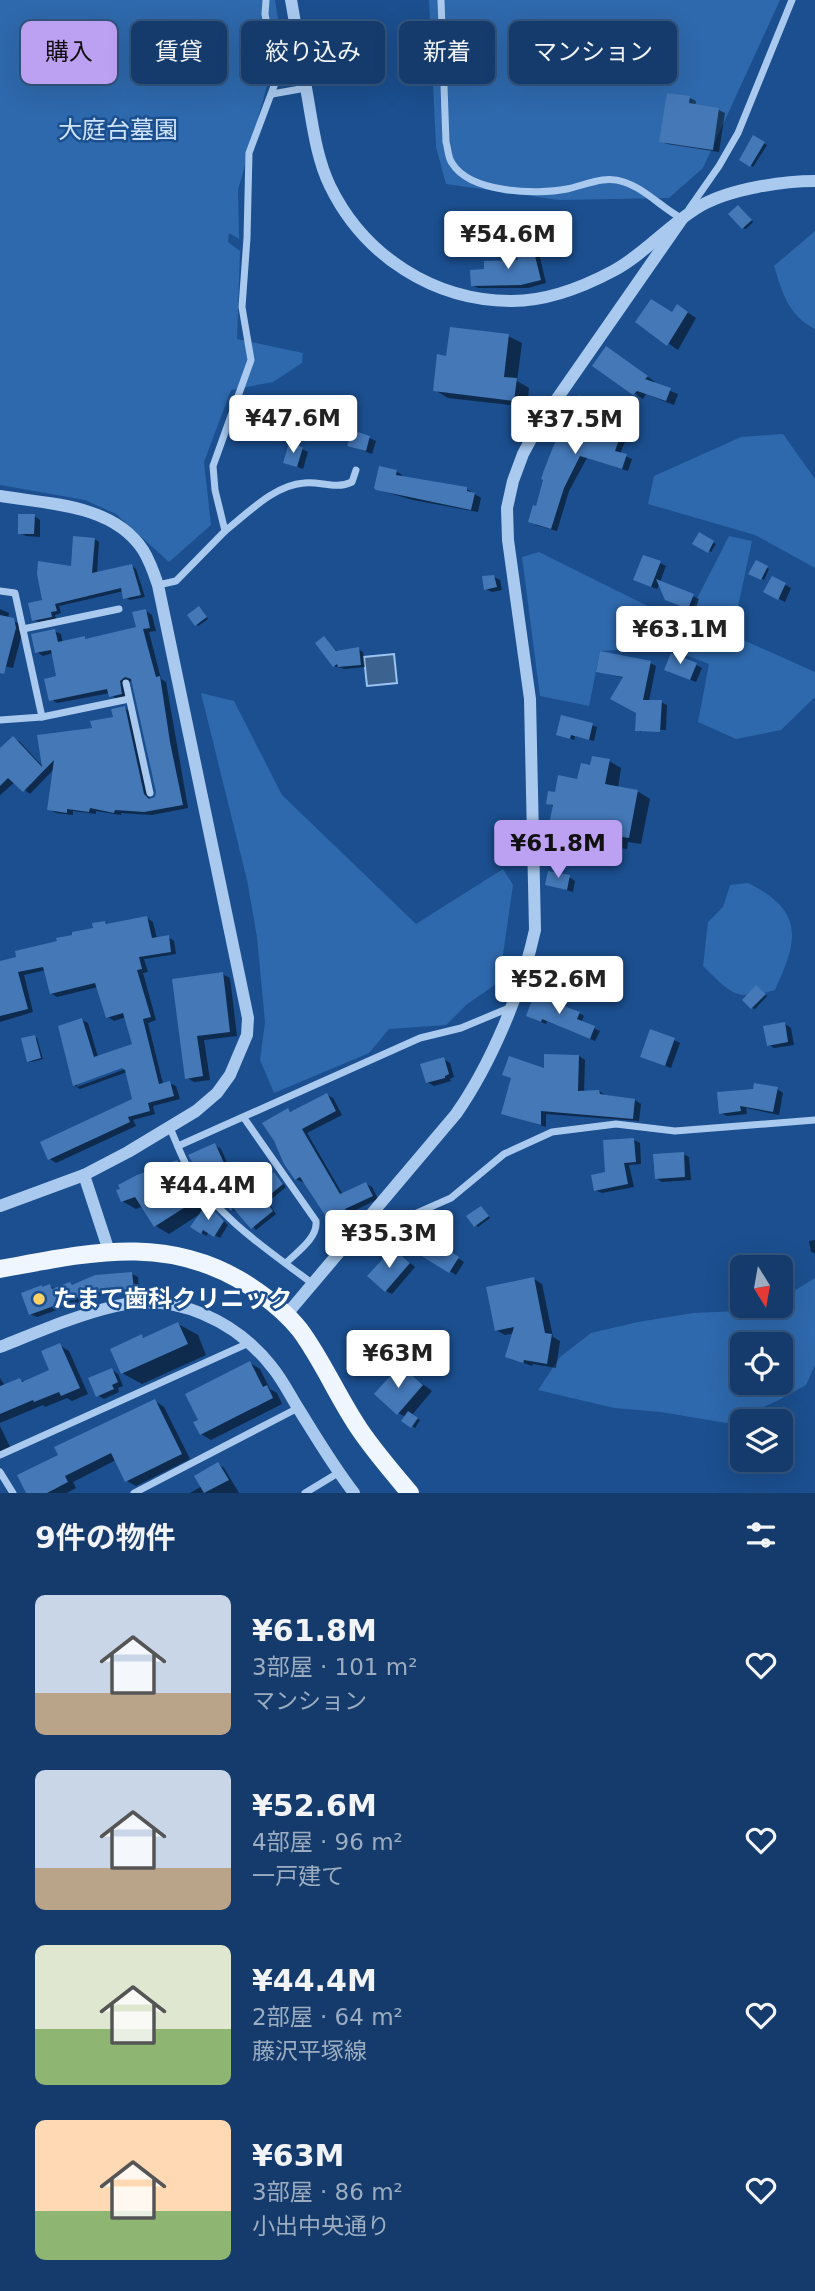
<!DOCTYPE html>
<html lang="ja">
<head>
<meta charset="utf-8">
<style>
  body { margin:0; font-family:"DejaVu Sans","Noto Sans JP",sans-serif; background:#214673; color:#f1f3f6; height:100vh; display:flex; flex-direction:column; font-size:26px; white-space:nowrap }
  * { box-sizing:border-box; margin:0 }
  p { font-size:23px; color:#9dadc1 }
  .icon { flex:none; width:38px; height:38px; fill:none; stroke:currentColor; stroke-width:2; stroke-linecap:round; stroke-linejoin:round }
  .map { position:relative; height:1493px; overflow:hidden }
  .panel { display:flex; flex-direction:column; background:#143b6b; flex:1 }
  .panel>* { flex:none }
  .top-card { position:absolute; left:21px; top:21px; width:774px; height:63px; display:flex; gap:14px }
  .needle { width:46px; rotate:169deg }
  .controls { position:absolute; left:730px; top:1255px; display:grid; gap:14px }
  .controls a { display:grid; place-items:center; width:63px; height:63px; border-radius:10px; background:#143b6b; box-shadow:0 7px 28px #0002,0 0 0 2px #33557e; font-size:35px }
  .price { position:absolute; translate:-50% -60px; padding:0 16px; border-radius:7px; background:#fff; color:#222; font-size:23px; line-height:46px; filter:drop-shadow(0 2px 4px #0008) }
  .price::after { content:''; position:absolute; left:50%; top:42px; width:21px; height:16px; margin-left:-10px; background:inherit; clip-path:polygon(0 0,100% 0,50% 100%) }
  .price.current { background:#bca0f2; color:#111 }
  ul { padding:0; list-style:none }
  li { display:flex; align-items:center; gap:21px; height:175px; padding:0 35px }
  li span { display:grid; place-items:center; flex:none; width:196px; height:140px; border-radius:10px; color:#555 }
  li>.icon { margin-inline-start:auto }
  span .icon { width:84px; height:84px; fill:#fffc; stroke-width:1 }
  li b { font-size:30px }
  h2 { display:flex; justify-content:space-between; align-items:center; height:84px; padding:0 35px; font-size:30px }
  .pill { padding:0 24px; border-radius:10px; background:#143b6b; box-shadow:0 7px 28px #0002,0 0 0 2px #33557e; font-size:24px; line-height:63px }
  .pill.current { background:#bca0f2; color:#111 }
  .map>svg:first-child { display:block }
  .green { fill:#2e69ad; fill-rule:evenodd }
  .water { fill:#3c6290; stroke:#9cc4f0; stroke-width:2 }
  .shadow { fill:#0007 }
  .building { fill:#4478b7 }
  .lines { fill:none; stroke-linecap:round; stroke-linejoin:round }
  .minor { stroke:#a9c9ee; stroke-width:7 }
  .tertiary { stroke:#a9c9ee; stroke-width:12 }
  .primary { stroke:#f0f6ff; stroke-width:18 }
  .poi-dot { fill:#ffd166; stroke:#1b4f8f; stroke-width:2.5 }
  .labels { text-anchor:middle; stroke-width:5; stroke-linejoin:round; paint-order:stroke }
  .park-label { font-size:24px; fill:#cfe3fa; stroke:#1b4f8f }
  .poi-label { font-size:24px; font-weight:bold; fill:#fff; stroke:#1b4f8f; text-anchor:start }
</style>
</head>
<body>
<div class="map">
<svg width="815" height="1493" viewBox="0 0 815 1493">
  <rect width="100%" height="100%" fill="#1b4f8f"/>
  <!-- green -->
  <g class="green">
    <polygon points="0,0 275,0 288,84 267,86 238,190 239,239 229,233 228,242 240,251 237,339 303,353 302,363 273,382 231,390 204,462 211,525 169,562 116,514 85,500 0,485"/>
    <polygon points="429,0 780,0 703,168 669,198 559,200 446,184 436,147"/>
    <path d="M815 231V329C788 315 783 294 774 266Z"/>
    <polygon points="783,434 815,479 815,568 755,535 648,504 654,476 741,437"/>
    <polygon points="729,536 752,541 732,635 815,672 815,697 781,730 736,739 698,722 709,664 665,647 600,651 589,706 540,696 522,557 539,552 684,624"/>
    <polygon points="201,693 234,701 282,795 416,924 503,869 513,885 499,982 466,1005 446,1025 389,1029 369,1053 274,1093 260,1060 265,1022 257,937 247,880"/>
    <path d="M748 883C805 911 798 940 775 990 735 1002 731 993 703 966L708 922 723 907 730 885Z"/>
    <path d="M815 1278V1365L806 1385 777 1401 726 1423 661 1412 614 1408 538 1390 560 1357 591 1333 638 1322 693 1313 761 1310 769 1306H780L781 1299ZM742 1344H780V1382H742Z"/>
  </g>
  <!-- water -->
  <polygon class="water" points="394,654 397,683 367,686 364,657"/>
  <!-- shadow -->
  <g class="shadow">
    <polygon points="690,98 696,101 695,106 719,110 725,113 719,152 667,144 661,141"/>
    <polygon points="754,137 767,145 753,167 741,159"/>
    <polygon points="741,208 753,222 746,229 743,228"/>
    <polygon points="533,250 539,253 546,283 528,288 478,288 472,285 521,262"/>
    <polygon points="687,312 696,318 678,350 638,322"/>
    <polygon points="508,336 522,343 517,381 529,388 527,407 448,398 435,390 448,357"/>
    <polygon points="615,353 655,382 653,384 678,394 674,405 646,394 643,399 594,366"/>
    <polygon points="587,401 595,402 605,409 602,412 606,414 602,420 626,439 620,454 632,459 628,471 587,458 569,491 557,531 536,525 530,521 564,442"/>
    <polygon points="358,433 376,441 372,454 349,445"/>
    <polygon points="302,449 308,452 303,469 285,462"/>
    <polygon points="396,471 402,475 402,478 467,489 481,498 478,512 413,500 382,491"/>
    <polygon points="34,516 40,520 40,537 26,536 20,533"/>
    <polygon points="699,535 716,544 711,552 694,543"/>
    <polygon points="95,539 99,542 97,573 132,566 136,569 145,597 130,600 125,597 124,591 59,606 61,613 55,615 56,619 39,622 34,620 44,601"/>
    <polygon points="756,562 769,569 764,580 751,573"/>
    <polygon points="660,563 666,566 660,582 699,599 695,611 673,603 660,583 657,589 642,583"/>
    <polygon points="494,577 500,580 502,590 492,592 486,589"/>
    <polygon points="772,578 791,588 785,602 765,592"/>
    <polygon points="0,609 9,613 8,619 20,624 22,633 13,668 0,665"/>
    <polygon points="202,610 208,619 198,626 196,624"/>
    <polygon points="146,611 152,615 156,631 149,632 161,679 166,682 188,808 152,815 121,813 121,815 96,811 96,814 73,811 73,815 56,813 49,809 54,769 30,794 15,782 0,795 0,750 13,738 20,742 44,768 94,729 115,718 124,708 131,712 150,800 155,800 158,792 133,680 126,684 128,697 117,700 110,693 57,703 51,699 59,677 53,653 43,656 37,652 54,631 61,634 63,643 84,638 87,640 138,628"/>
    <polygon points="324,638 338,652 358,649 363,652 365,667 345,669 334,666"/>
    <polygon points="650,663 656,666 649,701 661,702 667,705 666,730 641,729 641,732 637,730 637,713 624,678 598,671"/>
    <polygon points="696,665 702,668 696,682 673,673"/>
    <polygon points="562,717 597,727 594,741 575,736 574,740 558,734"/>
    <polygon points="609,761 621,768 618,788 637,791 650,799 641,844 628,842 627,849 615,847 603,840 603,837 589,835 587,841 575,839 551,823 554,807 548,803 557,794 579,781 591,767"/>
    <polygon points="569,877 575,881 573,892 547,884"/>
    <polygon points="147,918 153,922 157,939 168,937 174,941 176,954 144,959 148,972 143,973 156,1020 148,1023 163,1084 169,1083 176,1086 180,1099 153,1106 155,1114 133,1120 136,1126 56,1163 50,1159 134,1100 127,1072 80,1089 77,1087 131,1067 130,1064 77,1083 77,1087 74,1085 82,1020 88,1023 98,1057 134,1045 126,1017 114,1021 108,1017 98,987 57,997 51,993 46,970 24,975 33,1012 0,1022 0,963 95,930 105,922 109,925"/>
    <polygon points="222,974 230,978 237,1036 204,1040 210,1080 194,1082 186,1077 174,980"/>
    <polygon points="759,988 767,996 755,1009 752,1008"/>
    <polygon points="579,1013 584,1016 581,1023 600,1031 595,1041 547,1021 546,1024 533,1019"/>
    <polygon points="785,1024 791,1028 794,1045 774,1048 768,1044"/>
    <polygon points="35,1037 37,1038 43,1059 31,1062 29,1061"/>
    <polygon points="674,1040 680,1043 671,1068 649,1060"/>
    <polygon points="579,1056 585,1060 584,1093 599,1091 605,1095 635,1100 641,1104 639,1121 546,1114 546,1127 503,1113 513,1079 504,1074 545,1071"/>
    <polygon points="443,1059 450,1063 454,1077 450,1079 451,1081 434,1086 427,1082"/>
    <polygon points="777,1089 783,1093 779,1115 746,1108 747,1114 727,1116 721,1113"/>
    <polygon points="327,1095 333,1098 342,1115 307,1133 343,1195 366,1184 372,1187 378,1199 350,1213 360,1224 346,1238 340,1234 305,1181 302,1182 296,1179 264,1124 288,1110 293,1113"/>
    <polygon points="634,1140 640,1143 641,1164 629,1165 634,1187 602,1193 595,1190"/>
    <polygon points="215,1145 221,1149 229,1167 207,1176 201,1173"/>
    <polygon points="683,1154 689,1157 691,1180 662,1182 656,1178"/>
    <polygon points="177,1162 190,1170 211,1208 228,1225 220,1238 209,1232 206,1236 193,1227 203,1212 169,1234 156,1226 143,1206 136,1209 122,1201"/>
    <polygon points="239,1174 256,1191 275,1174 286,1187 268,1202 276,1214 256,1230 237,1210 236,1212 232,1209"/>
    <polygon points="483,1209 490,1218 478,1227 476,1225"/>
    <polygon points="815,1240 815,1253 814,1253 811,1252 809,1241"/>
    <polygon points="431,1242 464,1262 456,1275 423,1255"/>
    <polygon points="399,1253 415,1267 392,1294 386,1291"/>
    <polygon points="132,1274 138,1277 139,1292 97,1296 37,1317 30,1314 50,1286 56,1289 70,1284 74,1286"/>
    <polygon points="534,1279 542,1284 553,1337 560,1341 556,1368 533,1364 532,1366 507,1356 514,1333 505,1335 496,1330"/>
    <polygon points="178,1324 198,1335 206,1355 142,1384 122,1373 141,1336 146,1339"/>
    <polygon points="59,1345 69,1351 88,1394 72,1401 67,1398 45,1407 43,1405 0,1423 0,1378 5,1386 20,1380 25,1382 52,1371"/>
    <polygon points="250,1363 260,1369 270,1389 277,1393 282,1404 211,1440 201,1434"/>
    <polygon points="400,1367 432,1391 412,1415 420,1420 415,1428 403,1421 406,1417 398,1413"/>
    <polygon points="112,1370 118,1374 123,1386 118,1388 119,1392 104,1399 97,1395"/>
    <polygon points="155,1401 164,1407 190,1459 136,1486 127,1481 116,1460 73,1482 76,1488 67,1493 28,1493 60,1456"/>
    <polygon points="0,1426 11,1449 0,1454"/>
    <polygon points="218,1464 224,1468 239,1493 190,1493 202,1486"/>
  </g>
  <!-- building -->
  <g class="building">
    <polygon points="667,93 690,96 689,103 719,108 713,150 659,142"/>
    <polygon points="753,135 765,142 750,167 739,160"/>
    <polygon points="738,205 752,220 742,229 728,214"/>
    <polygon points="533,248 541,280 521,285 471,286 470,270 484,269 484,261 518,260 516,252"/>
    <polygon points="651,299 672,312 677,304 688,312 667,346 635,322"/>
    <polygon points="450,327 509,334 504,377 517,378 514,401 433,391 437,354 446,356"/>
    <polygon points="606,346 648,376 645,379 671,388 666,401 637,391 633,395 592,366"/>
    <polygon points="579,395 586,400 588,396 600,404 598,408 601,410 597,415 621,434 615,451 627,454 622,469 580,456 564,488 551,529 528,522 533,505 536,506 543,480 541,479 544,470 557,437 563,440 573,413 569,409"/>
    <polygon points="351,432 358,432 370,436 366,451 347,446"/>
    <polygon points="289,443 303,447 297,467 283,463"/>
    <polygon points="379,466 397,470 396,475 467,487 467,491 475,493 471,510 376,490 374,488"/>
    <polygon points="18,514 35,514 34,534 18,534"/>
    <polygon points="699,532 714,541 708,553 692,544"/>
    <polygon points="73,536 95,538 92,573 132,564 141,595 123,599 121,588 55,604 57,611 51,612 52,617 32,621 28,603 42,600 37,574 38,561 71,566"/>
    <polygon points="643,555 661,561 651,587 633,580"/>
    <polygon points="756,560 768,566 761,580 748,574"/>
    <polygon points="494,575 497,587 484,590 482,576"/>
    <polygon points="772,576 786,583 778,600 763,592"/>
    <polygon points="656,579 694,594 688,609 665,600"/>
    <polygon points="199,606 207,617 195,626 187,615"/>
    <polygon points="146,609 150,628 143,629 156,677 160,676 170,742 183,805 144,812 115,810 114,813 90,808 89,812 67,809 67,813 47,810 54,760 23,792 8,778 0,786 0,748 13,736 42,767 37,735 92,728 90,721 113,717 111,709 125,706 144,794 149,799 155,797 156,792 131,679 125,677 120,681 122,694 109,697 107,689 49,701 44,679 56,676 51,650 35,653 31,634 55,629 58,642 85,636 85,639 136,627 132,612"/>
    <polygon points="0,615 14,618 16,628 4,674 0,673"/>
    <polygon points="324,636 336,651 359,647 361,665 338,667 337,664 333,667 315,643"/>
    <polygon points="600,651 651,661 643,700 662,700 660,732 635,731 636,713 610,699 623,677 596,672"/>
    <polygon points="671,653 697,663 690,680 664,670"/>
    <polygon points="561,715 593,723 589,740 571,735 570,739 556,735"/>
    <polygon points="592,756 610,759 605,784 638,790 629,838 616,836 615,843 601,840 602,833 576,829 575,836 561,833 562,826 549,824 553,805 546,804 548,791 555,792 558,775 577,779 581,763 590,765"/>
    <polygon points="548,871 570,875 567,890 545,885"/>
    <polygon points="147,916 152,938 169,935 171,952 139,957 142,969 137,970 151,1017 143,1019 159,1084 170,1081 174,1096 148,1103 150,1111 128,1117 130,1122 48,1160 40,1142 132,1099 125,1070 122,1068 73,1086 58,1026 82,1018 94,1057 132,1044 123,1013 106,1018 95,983 50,994 43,967 18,972 28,1009 0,1016 0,961 16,957 15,951 57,941 56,938 72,935 72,932 93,928 92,923 105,921 106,924"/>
    <polygon points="223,972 230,1032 197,1036 203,1076 185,1079 172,979"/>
    <polygon points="756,985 766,994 751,1009 742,1000"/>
    <polygon points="534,995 580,1012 577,1019 595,1026 590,1039 542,1019 541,1022 526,1016"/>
    <polygon points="785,1022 788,1042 767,1046 763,1026"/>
    <polygon points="650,1029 675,1038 665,1066 640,1057"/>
    <polygon points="35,1035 41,1058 27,1062 21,1038"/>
    <polygon points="544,1054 579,1055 578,1091 599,1090 600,1094 635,1099 633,1119 541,1111 541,1125 501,1114 511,1078 502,1075 509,1056 544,1068"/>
    <polygon points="444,1057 449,1074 445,1076 445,1078 426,1083 420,1064"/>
    <polygon points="754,1083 778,1087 773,1112 740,1106 741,1111 719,1114 717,1092 753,1089"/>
    <polygon points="327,1093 336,1111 302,1129 340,1194 366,1182 373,1196 345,1209 355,1220 338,1235 300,1177 295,1180 284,1164 274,1141 262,1123 288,1108 290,1112"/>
    <polygon points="634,1138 636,1162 624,1163 628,1184 594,1191 591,1175 605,1172 603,1140"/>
    <polygon points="215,1143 224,1163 199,1174 188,1155"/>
    <polygon points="684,1152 685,1177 655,1179 653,1154"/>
    <polygon points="177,1160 198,1199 154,1227 135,1197 121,1202 116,1190 120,1189 118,1185 137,1175"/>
    <polygon points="238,1172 255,1190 274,1172 283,1184 265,1199 273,1211 251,1229 233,1208 231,1211 214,1193"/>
    <polygon points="207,1203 224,1221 214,1237 203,1230 201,1234 190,1227"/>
    <polygon points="481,1206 489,1216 474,1227 466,1216"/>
    <polygon points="430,1239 459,1257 449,1273 420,1255"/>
    <polygon points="393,1248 410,1263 385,1292 367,1276"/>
    <polygon points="132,1272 134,1289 90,1293 29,1315 21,1293 42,1285 42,1287 50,1284 52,1289 70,1282 72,1285 95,1275"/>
    <polygon points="534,1277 545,1333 552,1334 547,1364 524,1360 523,1363 505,1357 514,1327 495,1331 486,1287"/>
    <polygon points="178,1322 188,1344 121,1374 110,1349 142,1334 143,1338"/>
    <polygon points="60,1343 80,1388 61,1396 59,1392 34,1402 33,1400 0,1414 0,1386 20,1378 22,1382 49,1370 41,1351"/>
    <polygon points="250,1361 263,1387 267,1385 273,1398 200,1435 193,1422 198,1420 185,1394"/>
    <polygon points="400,1365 423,1385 397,1415 374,1394"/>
    <polygon points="112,1368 118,1382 112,1385 114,1389 96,1397 88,1378"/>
    <polygon points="155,1399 182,1454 125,1482 111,1453 65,1476 68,1482 47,1493 26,1493 17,1475 58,1455 54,1447"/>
    <polygon points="408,1411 418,1418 411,1428 401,1421"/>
    <polygon points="218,1462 229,1480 204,1493 194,1476"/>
  </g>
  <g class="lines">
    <!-- minor -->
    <g class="minor">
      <path d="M441 0 446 142C448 148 448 158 452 163 470 193 536 195 567 189 586 185 604 175 624 182 646 189 664 210 683 219"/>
      <polyline points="272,94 306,88"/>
      <polyline points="689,209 719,166 738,133 792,0"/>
      <path d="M225 531C247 514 274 485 304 483 321 481 335 490 352 482L356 470"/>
      <polyline points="158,585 176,581 225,531 215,490 213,466 251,360 242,307 247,238 249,153 277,78 265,14 266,0"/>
      <polyline points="0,591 15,593 42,717 0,720"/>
      <polyline points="23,629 119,609"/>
      <polyline points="126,683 150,793"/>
      <polyline points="42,717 129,699"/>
      <path d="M244 1118 316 1221C318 1238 297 1252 286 1263"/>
      <path d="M170 1128C176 1141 181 1156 188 1168 218 1218 268 1250 313 1284"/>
      <polyline points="178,1146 420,1038 461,1028 509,1008"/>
      <polyline points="370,1215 401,1220 451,1198 504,1154 552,1132 616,1124 675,1131 815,1120"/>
      <polyline points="0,1455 251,1342"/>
      <polyline points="0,1472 13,1493"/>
      <polyline points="134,1493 298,1408"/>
      <polyline points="305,1493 338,1473"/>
    </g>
    <!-- tertiary -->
    <g class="tertiary">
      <path d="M291 0C297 33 302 66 308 99 313 128 317 159 330 186 364 256 434 301 512 301 547 301 583 287 613 271 645 254 670 223 702 205 731 189 782 181 815 181"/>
      <path d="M0 496C48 504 113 504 143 550 150 561 154 573 158 585L248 1018 247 1035 230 1075 217 1093 196 1111 128 1152 84 1175 0 1206"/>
      <polyline points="84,1175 109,1251"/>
      <path d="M287 1314 456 1114C491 1064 522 990 535 930L530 699 508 540 507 508 513 481 523 454 538 426 682 219"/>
      <path d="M0 1347C38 1332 77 1315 116 1306 176 1292 236 1321 272 1367 282 1379 290 1395 298 1408 316 1437 333 1466 354 1493"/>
    </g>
    <!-- primary -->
    <path class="primary" d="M0 1269C88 1253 167 1233 248 1285 268 1298 285 1311 300 1330 323 1361 338 1398 360 1430 375 1452 393 1473 410 1493"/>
  </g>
  <!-- markers -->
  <circle class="poi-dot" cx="39" cy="1299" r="7"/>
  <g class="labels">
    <!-- park labels -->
    <g class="park-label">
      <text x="118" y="138">大庭台墓園</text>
    </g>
    <!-- poi labels -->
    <g class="poi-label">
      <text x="53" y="1307">たまて歯科クリニック</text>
    </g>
  </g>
</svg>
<div class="controls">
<a><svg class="needle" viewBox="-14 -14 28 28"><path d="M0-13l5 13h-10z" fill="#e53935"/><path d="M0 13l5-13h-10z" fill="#9dadc1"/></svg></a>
<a><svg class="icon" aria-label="locate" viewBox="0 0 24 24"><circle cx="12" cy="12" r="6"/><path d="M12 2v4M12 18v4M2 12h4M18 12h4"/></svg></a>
<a><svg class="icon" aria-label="layers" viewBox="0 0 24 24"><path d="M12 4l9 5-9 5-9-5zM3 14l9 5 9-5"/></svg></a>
</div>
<b class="price" style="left:508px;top:271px">¥54.6M</b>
<b class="price" style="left:293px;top:455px">¥47.6M</b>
<b class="price" style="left:575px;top:456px">¥37.5M</b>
<b class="price" style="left:680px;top:666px">¥63.1M</b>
<b class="price current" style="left:558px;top:880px">¥61.8M</b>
<b class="price" style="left:559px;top:1016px">¥52.6M</b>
<b class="price" style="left:208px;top:1222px">¥44.4M</b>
<b class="price" style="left:389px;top:1270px">¥35.3M</b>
<b class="price" style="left:398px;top:1390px">¥63M</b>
<div class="top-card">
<a class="pill current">購入</a>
<a class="pill">賃貸</a>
<a class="pill">絞り込み</a>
<a class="pill">新着</a>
<a class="pill">マンション</a>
</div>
</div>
<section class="panel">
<h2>9件の物件<svg class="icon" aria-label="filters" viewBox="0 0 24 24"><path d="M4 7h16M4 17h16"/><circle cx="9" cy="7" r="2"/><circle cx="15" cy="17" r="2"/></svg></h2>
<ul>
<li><span style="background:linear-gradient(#c9d6e8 70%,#b9a48a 0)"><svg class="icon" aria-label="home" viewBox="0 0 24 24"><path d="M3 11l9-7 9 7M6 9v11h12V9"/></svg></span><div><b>¥61.8M</b><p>3部屋 · 101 m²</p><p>マンション</p></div><svg class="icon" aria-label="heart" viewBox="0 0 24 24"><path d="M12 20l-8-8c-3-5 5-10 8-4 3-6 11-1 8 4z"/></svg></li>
<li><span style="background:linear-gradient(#c9d6e8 70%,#b9a48a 0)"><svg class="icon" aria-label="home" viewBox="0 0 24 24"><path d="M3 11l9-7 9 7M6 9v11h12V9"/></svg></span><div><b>¥52.6M</b><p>4部屋 · 96 m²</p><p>一戸建て</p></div><svg class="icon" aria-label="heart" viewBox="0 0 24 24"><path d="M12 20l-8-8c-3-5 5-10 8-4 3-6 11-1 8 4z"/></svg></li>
<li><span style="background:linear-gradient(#dfe7d0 60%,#8fb573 0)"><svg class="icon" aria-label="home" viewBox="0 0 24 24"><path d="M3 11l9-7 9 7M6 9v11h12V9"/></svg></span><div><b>¥44.4M</b><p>2部屋 · 64 m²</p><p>藤沢平塚線</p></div><svg class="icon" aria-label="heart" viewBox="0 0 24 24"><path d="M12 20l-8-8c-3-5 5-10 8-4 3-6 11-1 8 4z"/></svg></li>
<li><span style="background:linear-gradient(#ffd9b3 65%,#8fb573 0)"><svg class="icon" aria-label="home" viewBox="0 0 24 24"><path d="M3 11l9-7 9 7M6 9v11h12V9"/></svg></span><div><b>¥63M</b><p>3部屋 · 86 m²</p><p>小出中央通り</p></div><svg class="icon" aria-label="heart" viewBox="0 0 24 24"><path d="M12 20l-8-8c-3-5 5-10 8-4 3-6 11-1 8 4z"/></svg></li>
</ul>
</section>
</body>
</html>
